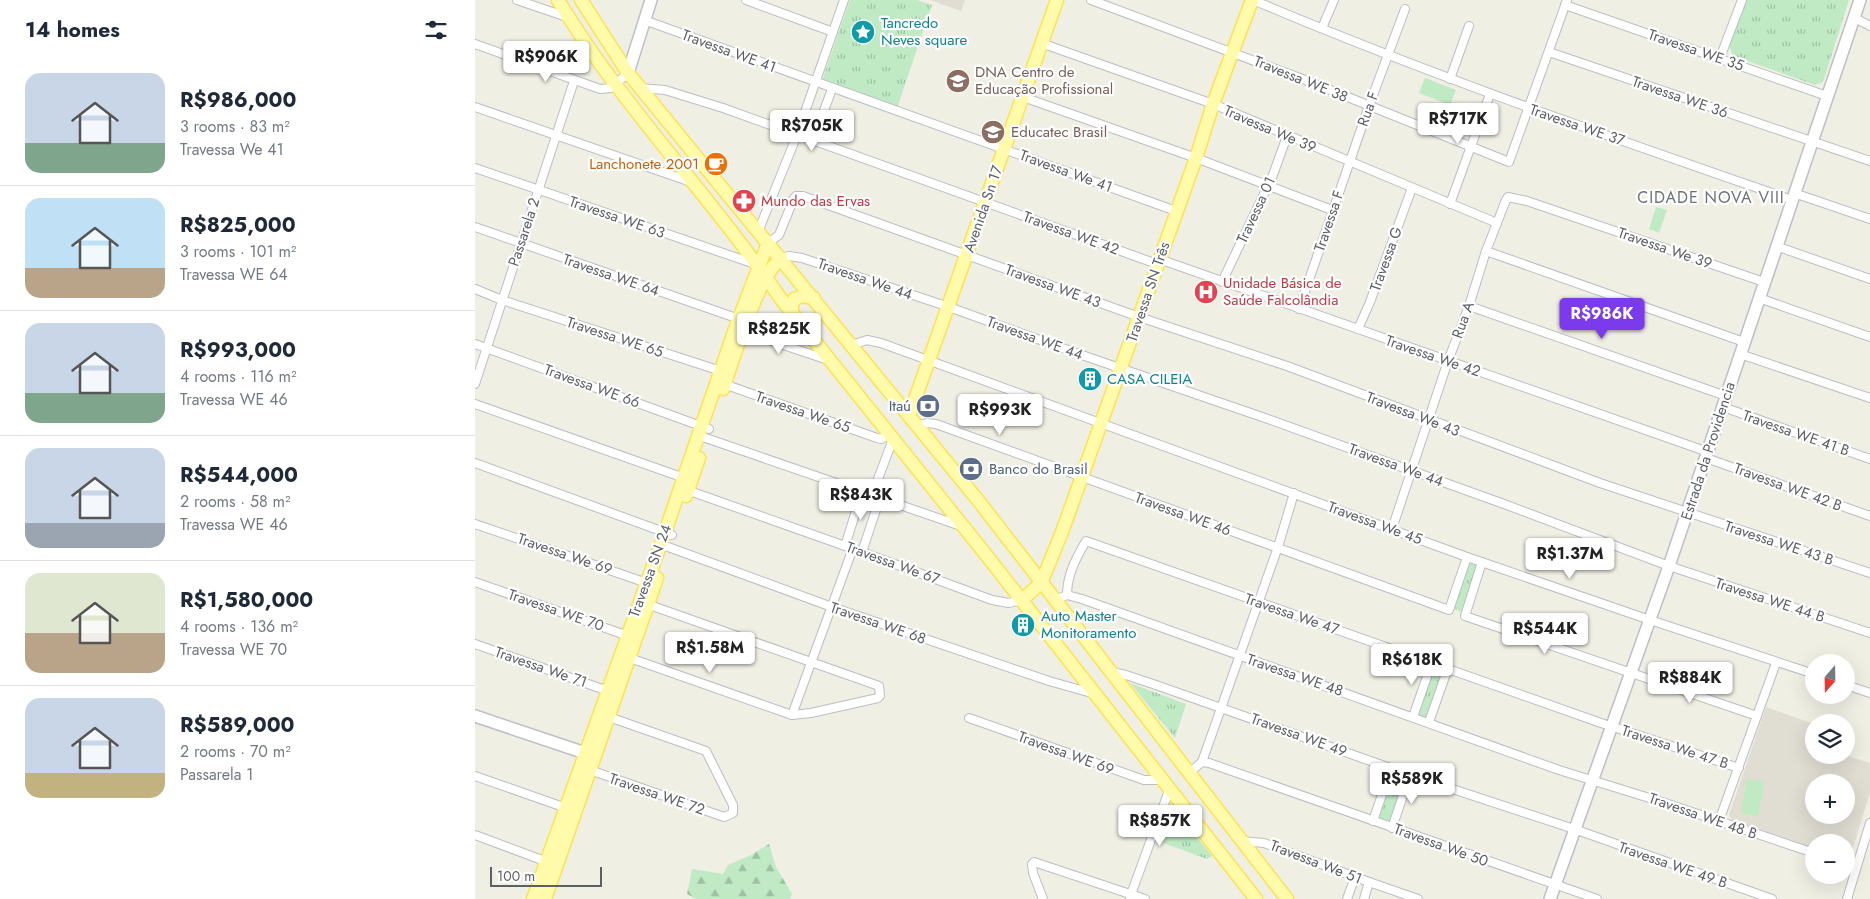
<!DOCTYPE html>
<html lang="en">
<head>
<meta charset="utf-8">
<style>
  body { margin:0; font-family:Jost,sans-serif; background:#f6f6f7; color:#1f2937; height:100vh; display:flex; flex-direction:column; font-size:19px; white-space:nowrap }
  * { box-sizing:border-box; margin:0 }
  p { font-size:16px; color:#747a83 }
  .icon { flex:none; width:28px; height:28px; fill:none; stroke:currentColor; stroke-width:2; stroke-linecap:round; stroke-linejoin:round }
  .map { position:relative; flex:1; overflow:hidden }
  .details { display:flex; flex-direction:column; background:#fff; width:475px }
  .details>* { flex:none }
  .needle { width:32px; rotate:200deg }
  .fabs { position:absolute; left:1330px; top:654px; display:grid; gap:10px }
  .fabs a { display:grid; place-items:center; width:50px; height:50px; border-radius:50%; background:#fff; box-shadow:0 5px 20px #0002; font-size:25px }
  .scale { position:absolute; left:15px; bottom:12px; width:112px; box-sizing:border-box; padding-left:5px; border:2px solid #5c5f66; border-top:0; font-size:14px; line-height:18px; white-space:nowrap; color:#5c5f66; -webkit-text-stroke:4px #fff; paint-order:stroke }
  .price { position:absolute; translate:-50% -42px; padding:0 11px; border-radius:5px; background:#fff; color:#222; font-size:16px; line-height:32px; filter:drop-shadow(0 1px 2px #0008) }
  .price::after { content:''; position:absolute; left:50%; top:30px; width:15px; height:11px; margin-left:-8px; background:inherit; clip-path:polygon(0 0,100% 0,50% 100%) }
  .price.current { background:#7c3aed; color:#fff }
  ul { padding:0; list-style:none }
  li { display:flex; align-items:center; gap:15px; height:125px; padding:0 25px }
  li+li { border-top:1px solid #e0e1e3 }
  li span { display:grid; place-items:center; flex:none; width:140px; height:100px; border-radius:15px; color:#555 }
  li>.icon { margin-inline-start:auto }
  span .icon { width:60px; height:60px; fill:#fffc; stroke-width:1 }
  li b { font-size:21px }
  h2 { display:flex; justify-content:space-between; align-items:center; height:60px; padding:0 25px; font-size:21px }
  main { display:flex; flex:1; min-height:0 }
  .map>svg:first-child { display:block }
  .education { fill:#e0ded3; fill-rule:evenodd }
  .forest { fill:url(#forest-firs) }
  .park { fill:url(#park-tufts) }
  .pitch { fill:#bfeac4 }
  .lines { fill:none; stroke-linecap:round; stroke-linejoin:round }
  .street-casing { stroke:#bcbec4; stroke-width:10 }
  .secondary-casing { stroke:#bdbfc7; stroke-width:14 }
  .primary-casing { stroke:#fee24f; stroke-width:15 }
  .street { stroke:#fff; stroke-width:8 }
  .secondary { stroke:#fff; stroke-width:11 }
  .primary { stroke:#fffbaa; stroke-width:12 }
  .labels { text-anchor:middle; stroke-width:4.5; stroke-linejoin:round; paint-order:stroke }
  .culture-label { font-size:15px; fill:#0d838f; stroke:#fff; text-anchor:start }
  .street-label { font-size:15px; fill:#5c5f66; stroke:#fff }
  .education-label { font-size:15px; fill:#785e54; stroke:#fff; text-anchor:start }
  .food-label { font-size:15px; fill:#c56008; stroke:#fff; text-anchor:end }
  .health-label { font-size:15px; fill:#be3a42; stroke:#fff; text-anchor:start }
  .service-label { font-size:15px; fill:#4e5e75; stroke:#fff; text-anchor:end }
  .neighbourhood-label { font-size:16px; letter-spacing:1px; fill:#6d7178; stroke:#fff }
</style>
</head>
<body>
<main>
<section class="details">
<h2>14 homes<svg class="icon" aria-label="filters" viewBox="0 0 24 24"><path d="M4 7h16M4 17h16"/><circle cx="9" cy="7" r="2"/><circle cx="15" cy="17" r="2"/></svg></h2>
<ul>
<li><span style="background:linear-gradient(#c9d6e8 70%,#7fa58c 0)"><svg class="icon" aria-label="home" viewBox="0 0 24 24"><path d="M3 11l9-7 9 7M6 9v11h12V9"/></svg></span><div><b>R$986,000</b><p>3 rooms · 83 m²</p><p>Travessa We 41</p></div></li>
<li><span style="background:linear-gradient(#bfe0f5 70%,#b9a48a 0)"><svg class="icon" aria-label="home" viewBox="0 0 24 24"><path d="M3 11l9-7 9 7M6 9v11h12V9"/></svg></span><div><b>R$825,000</b><p>3 rooms · 101 m²</p><p>Travessa WE 64</p></div></li>
<li><span style="background:linear-gradient(#c9d6e8 70%,#7fa58c 0)"><svg class="icon" aria-label="home" viewBox="0 0 24 24"><path d="M3 11l9-7 9 7M6 9v11h12V9"/></svg></span><div><b>R$993,000</b><p>4 rooms · 116 m²</p><p>Travessa WE 46</p></div></li>
<li><span style="background:linear-gradient(#c9d6e8 75%,#9aa5b1 0)"><svg class="icon" aria-label="home" viewBox="0 0 24 24"><path d="M3 11l9-7 9 7M6 9v11h12V9"/></svg></span><div><b>R$544,000</b><p>2 rooms · 58 m²</p><p>Travessa WE 46</p></div></li>
<li><span style="background:linear-gradient(#dfe7d0 60%,#b9a48a 0)"><svg class="icon" aria-label="home" viewBox="0 0 24 24"><path d="M3 11l9-7 9 7M6 9v11h12V9"/></svg></span><div><b>R$1,580,000</b><p>4 rooms · 136 m²</p><p>Travessa WE 70</p></div></li>
<li><span style="background:linear-gradient(#c9d6e8 75%,#c2b280 0)"><svg class="icon" aria-label="home" viewBox="0 0 24 24"><path d="M3 11l9-7 9 7M6 9v11h12V9"/></svg></span><div><b>R$589,000</b><p>2 rooms · 70 m²</p><p>Passarela 1</p></div></li>
</ul>
</section>
<div class="map">
<svg width="1395" height="899" viewBox="0 0 1395 899">
  <defs>
    <pattern id="forest-firs" width="22" height="20" patternUnits="userSpaceOnUse" patternTransform="scale(1.25)"><rect width="22" height="20" fill="#bfeac4"/><path d="M5 1l3.5 6h-7zM16 11l3.5 6h-7z" fill="#9ec1a3"/></pattern>
    <pattern id="park-tufts" width="24" height="20" patternUnits="userSpaceOnUse" patternTransform="scale(1.25)"><rect width="24" height="20" fill="#bfeac4"/><path d="M3 7l-1-3M5 7V3M7 7l1-3M15 17l-1-3M17 17v-4M19 17l1-3" fill="none" stroke="#9ec1a3"/></pattern>
  </defs>
  <rect width="100%" height="100%" fill="#f0efe4"/>
  <!-- education -->
  <g class="education">
    <polygon points="455,0 490,0 486,11"/>
    <polygon points="512,123 528,129 523,141 507,135"/>
    <path d="M1291 707 1339 724V755H1371V734L1376 736 1372 756 1395 763V792L1376 854 1371 858V842H1339V848L1257 820 1254 815ZM1339 782H1371V815H1339Z"/>
  </g>
  <!-- forest -->
  <polygon class="forest" points="294,844 301,867 317,894 315,899 221,899 212,894 217,869 248,874 253,865 276,855"/>
  <!-- park -->
  <g class="park">
    <polygon points="375,0 442,0 457,5 422,108 347,81"/>
    <polygon points="1272,0 1374,0 1348,82 1340,85 1258,56 1254,46"/>
    <polygon points="995,563 1004,566 987,612 978,609"/>
    <polygon points="957,662 973,668 954,722 938,717"/>
    <polygon points="655,683 711,704 700,738"/>
    <polygon points="919,773 930,777 914,823 903,819"/>
    <polygon points="695,804 737,856 732,859 683,841"/>
  </g>
  <!-- pitch -->
  <g class="pitch">
    <polygon points="950,78 981,90 975,105 944,93"/>
    <polygon points="1181,207 1192,210 1184,233 1174,229"/>
    <polygon points="1272,779 1289,782 1283,816 1266,813"/>
  </g>
  <g class="lines">
    <!-- street casing -->
    <g class="street-casing">
      <g id="street">
        <polyline points="42,0 92,17"/>
        <polyline points="271,0 358,32"/>
        <polyline points="616,0 833,81 1034,162 1092,0"/>
        <path d="M778 0C954 75 1136 137 1317 200"/>
        <polyline points="1090,5 1352,96"/>
        <polyline points="1378,17 1395,26"/>
        <path d="M169 20C346 85 524 147 701 211"/>
        <polyline points="847,28 859,0"/>
        <polyline points="566,43 738,104 1022,223"/>
        <polyline points="0,44 125,89 136,88 153,73"/>
        <polyline points="1074,52 1395,161"/>
        <polyline points="1245,58 1267,0"/>
        <polyline points="975,79 994,26"/>
        <polyline points="165,88 190,90 248,108 682,264"/>
        <polyline points="548,97 721,158 857,210"/>
        <polyline points="0,107 216,182"/>
        <polyline points="338,140 357,89"/>
        <polyline points="0,168 280,264"/>
        <polyline points="1319,193 1395,219"/>
        <polyline points="975,204 1015,94"/>
        <polyline points="0,227 267,320"/>
        <polyline points="283,232 322,135 369,0"/>
        <polyline points="293,243 304,235 319,198 321,196 328,196 664,317 812,366 1125,483 1395,573"/>
        <polyline points="1301,246 1395,279"/>
        <polyline points="1011,251 1269,342"/>
        <polyline points="306,258 314,256 327,258 474,307 604,354 793,419 1029,504 1194,566 1395,633"/>
        <polyline points="684,259 1233,452"/>
        <polyline points="747,282 798,175 812,136"/>
        <polyline points="0,289 27,300 249,372"/>
        <polyline points="1284,298 1395,337"/>
        <polyline points="994,306 1251,396"/>
        <polyline points="824,309 894,106 930,9"/>
        <polyline points="883,329 895,302 937,188"/>
        <polyline points="264,330 353,360"/>
        <polyline points="0,344 234,429"/>
        <polyline points="377,345 392,340 406,343 992,557 1175,620 1339,674"/>
        <polyline points="1265,354 1395,398"/>
        <polyline points="246,383 402,438 406,439 414,434"/>
        <polyline points="0,384 99,81"/>
        <polyline points="0,404 212,479"/>
        <polyline points="1248,407 1395,459"/>
        <polyline points="443,426 452,423 461,424 974,610 992,557"/>
        <polyline points="222,435 486,526"/>
        <polyline points="1231,458 1395,516"/>
        <polyline points="0,463 197,535"/>
        <polyline points="209,489 387,552 517,600 534,603 547,600"/>
        <polyline points="397,495 418,439"/>
        <polyline points="0,524 175,584"/>
        <polyline points="917,529 973,361 994,306 1011,251 1031,200 1033,197 1052,201 1289,282"/>
        <polyline points="185,544 357,607 574,681 620,694"/>
        <polyline points="370,546 387,492"/>
        <polyline points="387,552 405,498"/>
        <polyline points="1007,562 990,616 1282,716"/>
        <polyline points="0,582 156,637"/>
        <path d="M592 595C592 575 601 558 611 541L1126 723 1264 768"/>
        <polyline points="580,600 592,595 607,599 1084,770 1184,801 1339,853"/>
        <polyline points="0,644 133,691"/>
        <polyline points="152,657 317,715 336,713 403,698 405,696 404,686 169,603"/>
        <polyline points="637,672 651,675 681,685 935,775 1099,829 1297,899"/>
        <polyline points="1371,685 1395,693"/>
        <polyline points="317,715 378,548"/>
        <polyline points="938,717 957,662"/>
        <polyline points="494,718 669,780 688,780"/>
        <polyline points="954,722 973,668"/>
        <polyline points="727,762 803,547 819,493"/>
        <polyline points="115,770 249,817 258,813 258,805 231,751 134,717"/>
        <polyline points="714,773 727,762 734,763 1122,899"/>
        <polyline points="0,776 94,809"/>
        <polyline points="898,821 916,768"/>
        <polyline points="1244,821 1301,663"/>
        <polyline points="917,828 935,775"/>
        <polyline points="0,835 75,863"/>
        <polyline points="767,841 789,843 894,882 943,899"/>
        <polyline points="1371,864 1381,867"/>
        <polyline points="655,897 695,788"/>
        <polyline points="568,899 558,873 557,864 559,862 670,899"/>
        <polyline points="872,899 880,877"/>
        <polyline points="889,899 894,882"/>
        <polyline points="1372,899 1395,823"/>
      </g>
    </g>
    <!-- secondary casing -->
    <g class="secondary-casing">
      <g id="secondary">
        <polyline points="153,73 176,0"/>
        <polyline points="0,716 119,756"/>
        <polyline points="1075,899 1194,566 1385,0"/>
      </g>
    </g>
    <!-- primary casing -->
    <g class="primary-casing">
      <g id="primary">
        <path d="M83 0C101 29 120 58 141 85 195 157 255 224 306 299L512 556 781 899"/>
        <polyline points="106,0 153,73 502,499 812,899"/>
        <polyline points="317,312 317,306 319,299 328,296 339,298"/>
        <path d="M248 389C258 360 283 276 306 258"/>
        <polyline points="434,416 582,0"/>
        <polyline points="211,496 224,458"/>
        <polyline points="547,600 566,583 587,532 721,158 738,104 777,0"/>
        <polyline points="58,899 190,532 260,329 293,243"/>
        <polyline points="70,899 182,578"/>
      </g>
    </g>
    <!-- street -->
    <use href="#street" class="street"/>
    <!-- secondary -->
    <use href="#secondary" class="secondary"/>
    <!-- primary -->
    <use href="#primary" class="primary"/>
  </g>
  <!-- icons -->
  <defs>
    <g id="sight-disc" transform="scale(1.25)"><circle r="9.5" fill="#0f9aa8" stroke="#fff"/><path d="M0-6L1.8-2.2L6-1.7L2.9 1.2L3.7 5.4L0 3.3L-3.7 5.4L-2.9 1.2L-6-1.7L-1.8-2.2Z" fill="#fff"/></g>
    <g id="university-disc" transform="scale(1.25)"><circle r="9.5" fill="#8d6e63" stroke="#fff"/><path d="M0-5L7-2L0 1L-7-2ZM-4 1L0 2.5L4 1V4Q0 6-4 4Z" fill="#fff"/></g>
    <g id="cafe-disc" transform="scale(1.25)"><circle r="9.5" fill="#e8710a" stroke="#fff"/><path d="M-5.5-4.5H6V0H3Q3 3.5 0 3.5H-2.5Q-5.5 3.5-5.5 0ZM3-3.2v2h1.7v-2ZM-6 4.5H4V6H-6Z" fill="#fff"/></g>
    <g id="pharmacy-disc" transform="scale(1.25)"><circle r="9.5" fill="#e0444e" stroke="#fff"/><path d="M-2-6h4v4h4v4h-4v4h-4v-4h-4v-4h4Z" fill="#fff"/></g>
    <g id="hospital-disc" transform="scale(1.25)"><circle r="9.5" fill="#e0444e" stroke="#fff"/><path d="M-5-5h3v3.5h4V-5h3V5h-3V1.5h-4V5h-3Z" fill="#fff"/></g>
    <g id="building-disc" transform="scale(1.25)"><circle r="9.5" fill="#0f9aa8" stroke="#fff"/><path d="M-4-6H4V6H1V3H-1V6H-4ZM-2.5-4.3h1.7v1.8h-1.7ZM.8-4.3h1.7v1.8H.8ZM-2.5-1h1.7V.8h-1.7ZM.8-1h1.7V.8H.8Z" fill="#fff"/></g>
    <g id="bank-disc" transform="scale(1.25)"><circle r="9.5" fill="#5c6f8a" stroke="#fff"/><path d="M-6-4H6V4H-6ZM0-2.3a2.3 2.3 0 1 0 0 4.6a2.3 2.3 0 1 0 0-4.6Z" fill="#fff"/></g>
  </defs>
  <g fill-rule="evenodd">
    <use href="#sight-disc" x="388" y="32"/>
    <use href="#university-disc" x="483" y="81"/>
    <use href="#university-disc" x="518" y="132"/>
    <use href="#cafe-disc" x="241" y="164"/>
    <use href="#pharmacy-disc" x="269" y="201"/>
    <use href="#hospital-disc" x="731" y="292"/>
    <use href="#building-disc" x="615" y="379"/>
    <use href="#bank-disc" x="453" y="406"/>
    <use href="#bank-disc" x="496" y="469"/>
    <use href="#building-disc" x="548" y="625"/>
  </g>
  <g class="labels">
    <!-- culture labels -->
    <g class="culture-label">
      <text x="406" y="28">Tancredo<tspan x="406" dy="17">Neves square</tspan></text>
      <text x="632" y="384">CASA CILEIA</text>
      <text x="566" y="621">Auto Master<tspan x="566" dy="17">Monitoramento</tspan></text>
    </g>
    <!-- street labels -->
    <g class="street-label">
      <text transform="translate(1221 50) rotate(19)" y="5">Travessa WE 35</text>
      <text transform="translate(254 51) rotate(20)" y="5">Travessa WE 41</text>
      <text transform="translate(826 79) rotate(22)" y="5">Travessa WE 38</text>
      <text transform="translate(1205 97) rotate(19)" y="5">Travessa WE 36</text>
      <text transform="translate(893 109) rotate(-70)" y="5">Rua F</text>
      <text transform="translate(1102 125) rotate(19)" y="5">Travessa WE 37</text>
      <text transform="translate(795 129) rotate(23)" y="5">Travessa We 39</text>
      <text transform="translate(591 171) rotate(20)" y="5">Travessa We 41</text>
      <text transform="translate(508 209) rotate(-71)" y="5">Avenida Sn 17</text>
      <text transform="translate(781 210) rotate(-65)" y="5">Travessa 01</text>
      <text transform="translate(142 217) rotate(19)" y="5">Travessa WE 63</text>
      <text transform="translate(854 221) rotate(-71)" y="5">Travessa F</text>
      <text transform="translate(49 232) rotate(-72)" y="5">Passarela 2</text>
      <text transform="translate(596 233) rotate(20)" y="5">Travessa WE 42</text>
      <text transform="translate(1190 248) rotate(19)" y="5">Travessa We 39</text>
      <text transform="translate(911 259) rotate(-70)" y="5">Travessa G</text>
      <text transform="translate(136 275) rotate(19)" y="5">Travessa WE 64</text>
      <text transform="translate(390 279) rotate(19)" y="5">Travessa We 44</text>
      <text transform="translate(578 286) rotate(20)" y="5">Travessa WE 43</text>
      <text transform="translate(673 292) rotate(-71)" y="5">Travessa SN Três</text>
      <text transform="translate(988 320) rotate(-70)" y="5">Rua A</text>
      <text transform="translate(140 337) rotate(18)" y="5">Travessa WE 65</text>
      <text transform="translate(560 338) rotate(20)" y="5">Travessa WE 44</text>
      <text transform="translate(958 356) rotate(19)" y="5">Travessa We 42</text>
      <text transform="translate(117 386) rotate(20)" y="5">Travessa WE 66</text>
      <text transform="translate(328 412) rotate(19)" y="5">Travessa We 65</text>
      <text transform="translate(938 414) rotate(21)" y="5">Travessa We 43</text>
      <text transform="translate(1321 433) rotate(19)" y="5">Travessa WE 41 B</text>
      <text transform="translate(1233 451) rotate(-72)" y="5">Estrada da Providencia</text>
      <text transform="translate(921 465) rotate(20)" y="5">Travessa We 44</text>
      <text transform="translate(1313 487) rotate(20)" y="5">Travessa WE 42 B</text>
      <text transform="translate(708 514) rotate(20)" y="5">Travessa WE 46</text>
      <text transform="translate(900 523) rotate(20)" y="5">Travessa We 45</text>
      <text transform="translate(1304 543) rotate(18)" y="5">Travessa WE 43 B</text>
      <text transform="translate(90 554) rotate(19)" y="5">Travessa We 69</text>
      <text transform="translate(418 563) rotate(20)" y="5">Travessa We 67</text>
      <text transform="translate(175 571) rotate(-70)" y="5">Travessa SN 24</text>
      <text transform="translate(1295 600) rotate(18)" y="5">Travessa WE 44 B</text>
      <text transform="translate(81 610) rotate(19)" y="5">Travessa WE 70</text>
      <text transform="translate(817 614) rotate(19)" y="5">Travessa We 47</text>
      <text transform="translate(403 623) rotate(19)" y="5">Travessa WE 68</text>
      <text transform="translate(66 667) rotate(19)" y="5">Travessa We 71</text>
      <text transform="translate(820 675) rotate(19)" y="5">Travessa WE 48</text>
      <text transform="translate(824 735) rotate(20)" y="5">Travessa WE 49</text>
      <text transform="translate(1200 747) rotate(18)" y="5">Travessa We 47 B</text>
      <text transform="translate(591 753) rotate(20)" y="5">Travessa WE 69</text>
      <text transform="translate(182 794) rotate(19)" y="5">Travessa WE 72</text>
      <text transform="translate(1228 816) rotate(19)" y="5">Travessa WE 48 B</text>
      <text transform="translate(966 845) rotate(20)" y="5">Travessa We 50</text>
      <text transform="translate(841 862) rotate(21)" y="5">Travessa We 51</text>
      <text transform="translate(1198 865) rotate(19)" y="5">Travessa WE 49 B</text>
    </g>
    <!-- education labels -->
    <g class="education-label">
      <text x="500" y="77">DNA Centro de<tspan x="500" dy="17">Educação Profissional</tspan></text>
      <text x="536" y="137">Educatec Brasil</text>
    </g>
    <!-- food labels -->
    <g class="food-label">
      <text x="224" y="169">Lanchonete 2001</text>
    </g>
    <!-- health labels -->
    <g class="health-label">
      <text x="286" y="206">Mundo das Ervas</text>
      <text x="748" y="288">Unidade Básica de<tspan x="748" dy="17">Saúde Falcolândia</tspan></text>
    </g>
    <!-- service labels -->
    <g class="service-label">
      <text x="436" y="411">Itaú</text>
      <text x="514" y="474" text-anchor="start">Banco do Brasil</text>
    </g>
    <!-- neighbourhood labels -->
    <g class="neighbourhood-label">
      <text x="1236" y="203">CIDADE NOVA VIII</text>
    </g>
  </g>
</svg>
<div class="fabs">
<a><svg class="needle" viewBox="-14 -14 28 28"><path d="M0-13l5 13h-10z" fill="#e53935"/><path d="M0 13l5-13h-10z" fill="#747a83"/></svg></a>
<a><svg class="icon" aria-label="layers" viewBox="0 0 24 24"><path d="M12 4l9 5-9 5-9-5zM3 14l9 5 9-5"/></svg></a>
<a>+</a>
<a>−</a>
</div>
<div class="scale">100 m</div>
<b class="price" style="left:71px;top:83px">R$906K</b>
<b class="price" style="left:983px;top:145px">R$717K</b>
<b class="price" style="left:337px;top:152px">R$705K</b>
<b class="price current" style="left:1127px;top:340px">R$986K</b>
<b class="price" style="left:304px;top:355px">R$825K</b>
<b class="price" style="left:525px;top:436px">R$993K</b>
<b class="price" style="left:386px;top:521px">R$843K</b>
<b class="price" style="left:1095px;top:580px">R$1.37M</b>
<b class="price" style="left:1070px;top:655px">R$544K</b>
<b class="price" style="left:235px;top:674px">R$1.58M</b>
<b class="price" style="left:937px;top:686px">R$618K</b>
<b class="price" style="left:1215px;top:704px">R$884K</b>
<b class="price" style="left:937px;top:805px">R$589K</b>
<b class="price" style="left:685px;top:847px">R$857K</b>
</div>
</main>
</body>
</html>
